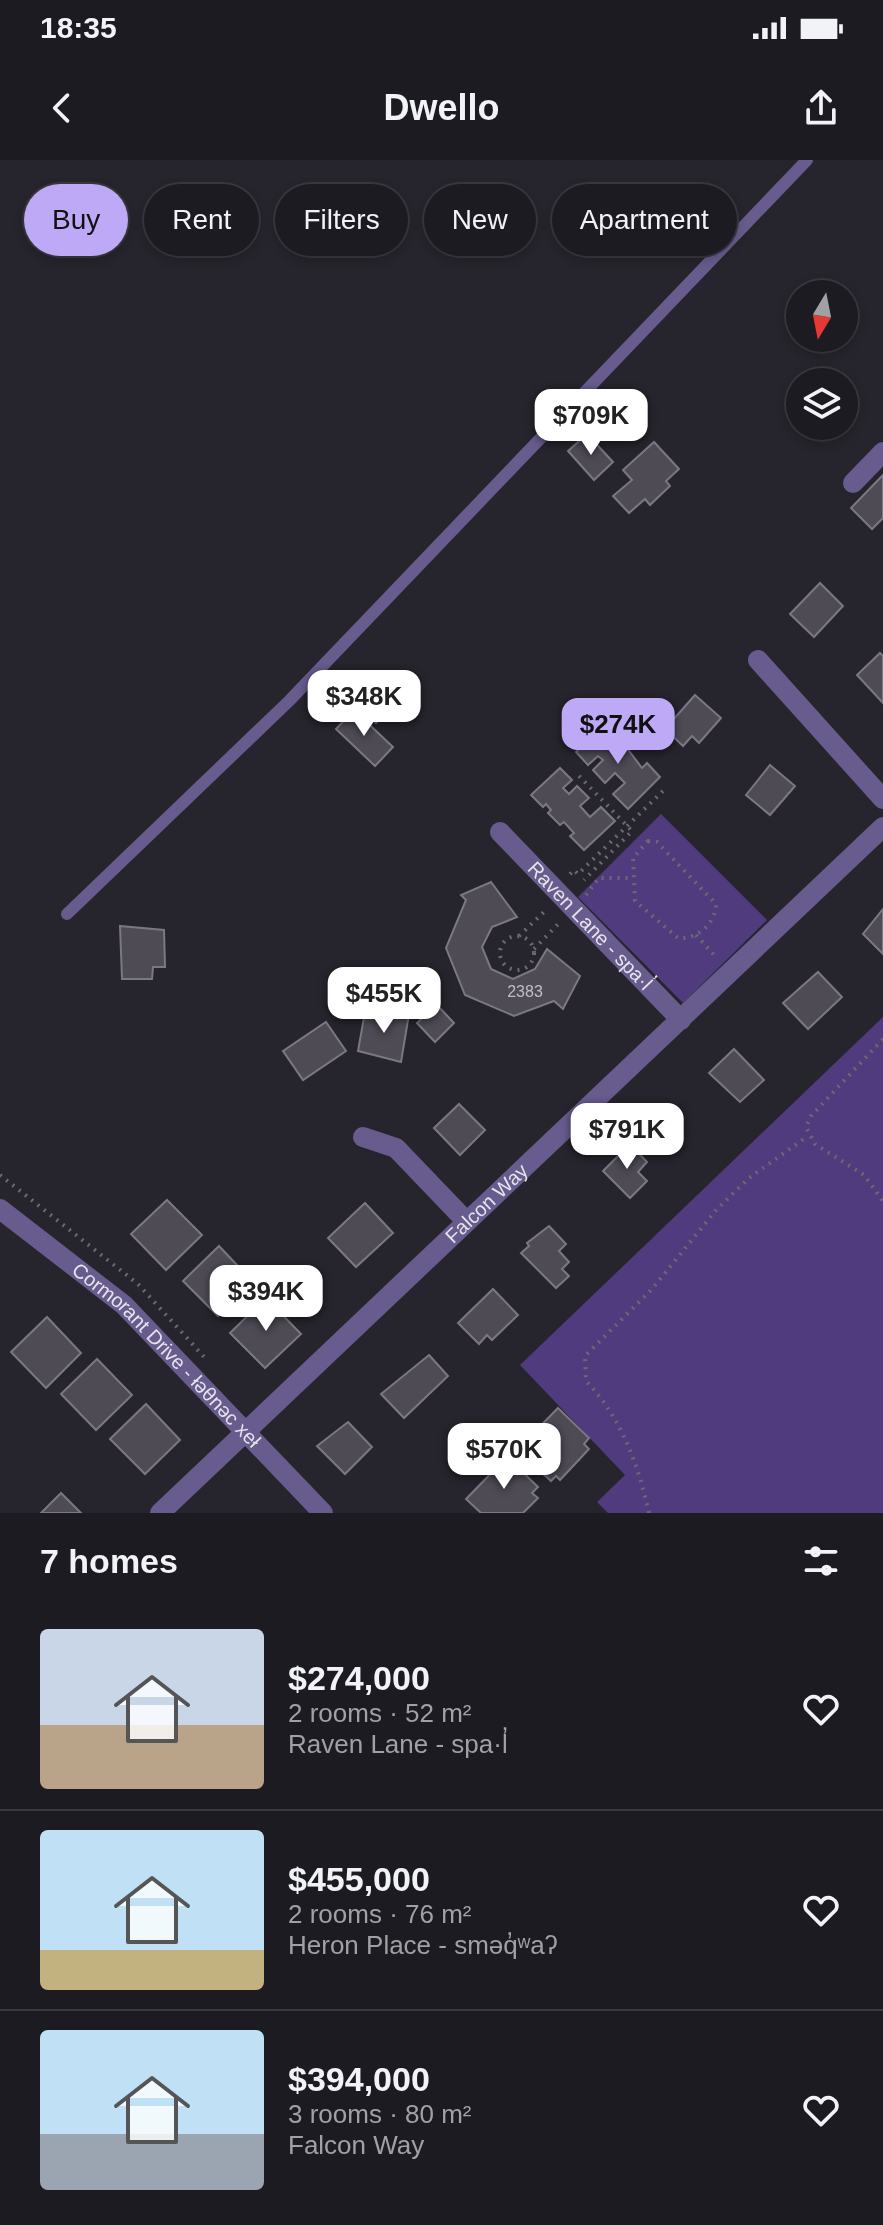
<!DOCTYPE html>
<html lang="en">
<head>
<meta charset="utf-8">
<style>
  body { margin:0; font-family:Arial,sans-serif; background:#25242a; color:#f1f3f6; height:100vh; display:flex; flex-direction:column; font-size:30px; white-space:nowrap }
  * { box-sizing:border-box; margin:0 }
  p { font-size:26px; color:#a0a1a5 }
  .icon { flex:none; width:44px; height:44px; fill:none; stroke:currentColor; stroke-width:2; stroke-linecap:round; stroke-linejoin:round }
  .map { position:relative; height:1353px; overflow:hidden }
  .side { display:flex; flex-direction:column; background:#1c1b21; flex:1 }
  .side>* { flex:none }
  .guide { position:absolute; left:24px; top:24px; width:836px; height:72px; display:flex; gap:16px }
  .needle { width:52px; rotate:190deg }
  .fabs { position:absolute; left:786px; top:120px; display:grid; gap:16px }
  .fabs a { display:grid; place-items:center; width:72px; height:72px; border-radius:50%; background:#1c1b21; box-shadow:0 4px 12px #0003,0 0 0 2px #3a393f; font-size:40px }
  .price { position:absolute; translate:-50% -68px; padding:0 18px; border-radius:16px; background:#fff; color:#222; font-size:26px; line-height:52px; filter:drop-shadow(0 2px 4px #0008) }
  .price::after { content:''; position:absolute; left:50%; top:48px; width:24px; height:18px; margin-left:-12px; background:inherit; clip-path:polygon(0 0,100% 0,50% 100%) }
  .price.selected { background:#bda9f5; color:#111 }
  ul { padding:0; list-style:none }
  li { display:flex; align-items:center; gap:24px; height:200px; padding:0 40px }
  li+li { border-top:2px solid #3a393f }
  li span { display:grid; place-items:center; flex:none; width:224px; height:160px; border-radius:8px; color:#555 }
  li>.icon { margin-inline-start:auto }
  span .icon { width:96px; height:96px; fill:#fffc; stroke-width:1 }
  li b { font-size:34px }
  h2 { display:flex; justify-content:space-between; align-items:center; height:96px; padding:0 40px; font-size:34px }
  .chip { padding:0 28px; border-radius:36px; background:#1c1b21; box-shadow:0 4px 12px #0003,0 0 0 2px #3a393f; font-size:28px; line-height:72px }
  .chip.selected { background:#bda9f5; color:#111 }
  .status { display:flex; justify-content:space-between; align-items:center; height:56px; padding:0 40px; background:#1c1b21; direction:ltr }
  .status svg { height:22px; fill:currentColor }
  header { display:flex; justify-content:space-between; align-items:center; height:104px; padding:0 40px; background:#1c1b21; font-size:36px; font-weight:600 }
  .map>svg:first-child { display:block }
  .green { fill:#503b7e }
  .building { fill:#4e4b55; stroke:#7b7883; stroke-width:2 }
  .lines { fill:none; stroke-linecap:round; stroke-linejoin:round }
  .path { stroke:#6b6971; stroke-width:4; stroke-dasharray:2 6; stroke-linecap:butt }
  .service { stroke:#685b8e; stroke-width:12 }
  .minor { stroke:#685b8e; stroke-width:20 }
  .labels { text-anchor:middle; stroke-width:6; stroke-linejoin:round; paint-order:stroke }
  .number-label { font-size:16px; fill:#bfbec5 }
  .street-label { font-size:20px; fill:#e5e4ea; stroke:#0e0e11 }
</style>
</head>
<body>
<div class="status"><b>18:35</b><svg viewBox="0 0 49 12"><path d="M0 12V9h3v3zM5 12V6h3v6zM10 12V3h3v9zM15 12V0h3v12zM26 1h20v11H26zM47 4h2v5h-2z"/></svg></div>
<header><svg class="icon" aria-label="back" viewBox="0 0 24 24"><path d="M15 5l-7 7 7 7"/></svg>Dwello<svg class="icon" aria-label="share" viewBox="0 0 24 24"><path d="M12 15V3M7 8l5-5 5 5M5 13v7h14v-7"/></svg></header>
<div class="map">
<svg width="883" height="1353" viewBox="0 0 883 1353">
  <rect width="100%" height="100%" fill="#26242c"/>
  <!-- green -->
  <g class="green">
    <polygon points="661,654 767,760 683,843 578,737"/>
    <polygon points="883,857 883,1353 608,1353 597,1342 625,1315 520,1205"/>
  </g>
  <!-- building -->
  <g class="building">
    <polygon points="587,274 613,302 594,320 568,291"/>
    <polygon points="654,282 679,309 666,321 670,326 650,345 645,339 629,353 613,336 632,320 623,310"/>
    <polygon points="883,315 883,358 872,369 851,348"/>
    <polygon points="820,423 843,446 814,477 790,454"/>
    <polygon points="880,493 883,496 883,543 857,515"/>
    <polygon points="370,534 388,551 376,563 358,546"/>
    <polygon points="695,535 721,558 699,583 692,576 683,586 665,569"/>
    <polygon points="354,550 393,587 375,606 336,569"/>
    <polygon points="605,563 617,575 613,580 619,586 623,583 642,608 647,603 660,617 628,649 613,634 625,623 615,613 605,623 593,610 603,600 598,596 588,605 576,592"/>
    <polygon points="770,605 795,626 770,655 746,635"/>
    <polygon points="560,608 572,620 563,628 569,634 577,626 589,638 580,646 590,657 601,647 615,661 584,690 570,676 574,673 564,662 560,665 548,653 551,650 546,644 543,647 531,635"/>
    <polygon points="491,722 517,757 492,767 482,787 491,809 513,819 535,809 547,789 580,816 563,849 554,841 514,856 465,835 446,788 466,740 461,735"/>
    <polygon points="883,749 883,794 863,774"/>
    <polygon points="120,766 164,770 165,807 153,807 152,819 122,819"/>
    <polygon points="818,812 842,837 808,869 783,843"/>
    <polygon points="339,826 362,830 358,857 335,853"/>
    <polygon points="437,845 454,863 435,882 417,863"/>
    <polygon points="386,850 409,854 401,902 358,891 365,852 384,855"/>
    <polygon points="326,862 346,891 303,920 283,891"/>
    <polygon points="734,889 764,920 740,942 709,913"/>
    <polygon points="459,944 485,970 460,995 434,968"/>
    <polygon points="630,984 647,1002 638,1012 647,1021 630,1038 603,1011"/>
    <polygon points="167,1040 202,1075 166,1110 131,1074"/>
    <polygon points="365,1043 393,1073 356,1107 328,1078"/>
    <polygon points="549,1066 566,1084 559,1091 569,1102 562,1109 569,1116 556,1128 521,1093 529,1086 527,1083"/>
    <polygon points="219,1086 253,1122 218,1156 183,1121"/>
    <polygon points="493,1129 518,1155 492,1180 487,1175 479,1184 458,1163"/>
    <polygon points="266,1138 301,1174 265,1208 230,1173"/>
    <polygon points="47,1157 81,1193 46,1228 11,1192"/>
    <polygon points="429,1195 448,1216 404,1258 381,1234"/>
    <polygon points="97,1199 132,1235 96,1270 61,1234"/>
    <polygon points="146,1244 180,1280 145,1314 110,1279"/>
    <polygon points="558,1248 589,1278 584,1284 589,1289 560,1320 556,1316 551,1321 517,1290"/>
    <polygon points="348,1262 372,1287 345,1314 317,1286"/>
    <polygon points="507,1297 538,1327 532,1333 538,1338 523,1353 481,1353 466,1339"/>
    <polygon points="61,1333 81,1353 41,1353"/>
  </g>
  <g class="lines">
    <!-- path -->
    <g class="path">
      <polyline points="579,616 632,671 584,720"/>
      <path d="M648 681 657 682 716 744C716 763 697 780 678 778L635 741 633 698Z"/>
      <polyline points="570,714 574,710 578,714 666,628"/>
      <polyline points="586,735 599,718 631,718"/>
      <polyline points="696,775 716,797"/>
      <polyline points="519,776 546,750"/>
      <circle cx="517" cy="793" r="17"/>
      <polyline points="534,789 561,761"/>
      <polyline points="883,879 811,956 806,967 815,984 864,1015 883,1041"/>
      <polyline points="0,1015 138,1124 206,1199"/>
      <path d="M649 1353C638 1304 621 1257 586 1221L585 1196 652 1129 717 1049 749 1018 808 976"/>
    </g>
    <!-- service -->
    <polyline class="service" points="67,754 289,541 807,0"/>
    <!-- minor -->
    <g class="minor">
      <polyline points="853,323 883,292"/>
      <polyline points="758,500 883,639"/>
      <path id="s1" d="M500 672 681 860"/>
      <polyline points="363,977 396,988 466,1061"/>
      <path id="s2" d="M0 1049 124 1145 323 1353"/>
      <path id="s3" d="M160 1353 883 667"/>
    </g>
  </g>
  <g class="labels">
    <!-- number labels -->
    <g class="number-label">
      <text x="525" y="837">2383</text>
    </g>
    <!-- street labels -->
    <g class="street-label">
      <text dy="7" stroke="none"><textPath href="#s1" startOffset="130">Raven Lane - spa·l̓</textPath></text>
      <text dy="7" stroke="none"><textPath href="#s3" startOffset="450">Falcon Way</textPath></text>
      <text dy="7" stroke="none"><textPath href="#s2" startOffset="222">Cormorant Drive - łəθnəc xeł</textPath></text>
    </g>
  </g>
</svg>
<div class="fabs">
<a><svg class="needle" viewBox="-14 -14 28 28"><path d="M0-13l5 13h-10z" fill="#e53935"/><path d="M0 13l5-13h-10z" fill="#a0a1a5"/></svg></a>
<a><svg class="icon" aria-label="layers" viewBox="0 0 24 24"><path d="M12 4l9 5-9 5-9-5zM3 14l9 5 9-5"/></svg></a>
</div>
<b class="price" style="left:591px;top:297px">$709K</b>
<b class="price" style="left:364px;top:578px">$348K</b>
<b class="price selected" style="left:618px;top:606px">$274K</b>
<b class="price" style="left:384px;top:875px">$455K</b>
<b class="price" style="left:627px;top:1011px">$791K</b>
<b class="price" style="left:266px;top:1173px">$394K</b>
<b class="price" style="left:504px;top:1331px">$570K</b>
<div class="guide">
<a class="chip selected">Buy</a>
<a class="chip">Rent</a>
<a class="chip">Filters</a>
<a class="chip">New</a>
<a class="chip">Apartment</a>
</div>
</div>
<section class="side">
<h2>7 homes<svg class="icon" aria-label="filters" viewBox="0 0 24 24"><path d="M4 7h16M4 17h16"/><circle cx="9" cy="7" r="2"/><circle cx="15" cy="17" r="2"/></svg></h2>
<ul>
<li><span style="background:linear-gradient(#c9d6e8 60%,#b9a48a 0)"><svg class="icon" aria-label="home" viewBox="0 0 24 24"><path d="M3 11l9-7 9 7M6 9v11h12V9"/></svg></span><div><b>$274,000</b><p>2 rooms · 52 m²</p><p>Raven Lane - spa·l̓</p></div><svg class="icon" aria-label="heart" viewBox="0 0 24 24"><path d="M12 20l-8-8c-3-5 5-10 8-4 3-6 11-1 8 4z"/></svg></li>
<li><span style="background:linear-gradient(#bfe0f5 75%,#c2b280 0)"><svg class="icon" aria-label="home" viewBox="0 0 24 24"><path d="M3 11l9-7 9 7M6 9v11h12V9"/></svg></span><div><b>$455,000</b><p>2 rooms · 76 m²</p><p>Heron Place - sməq̓ʷaʔ</p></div><svg class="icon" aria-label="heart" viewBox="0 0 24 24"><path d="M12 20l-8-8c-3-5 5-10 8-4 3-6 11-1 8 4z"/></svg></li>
<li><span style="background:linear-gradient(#bfe0f5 65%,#9aa5b1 0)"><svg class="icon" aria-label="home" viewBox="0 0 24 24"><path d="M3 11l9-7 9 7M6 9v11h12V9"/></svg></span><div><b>$394,000</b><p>3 rooms · 80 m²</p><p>Falcon Way</p></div><svg class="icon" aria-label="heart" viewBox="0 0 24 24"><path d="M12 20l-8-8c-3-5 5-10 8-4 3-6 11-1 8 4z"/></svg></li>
</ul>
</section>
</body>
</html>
